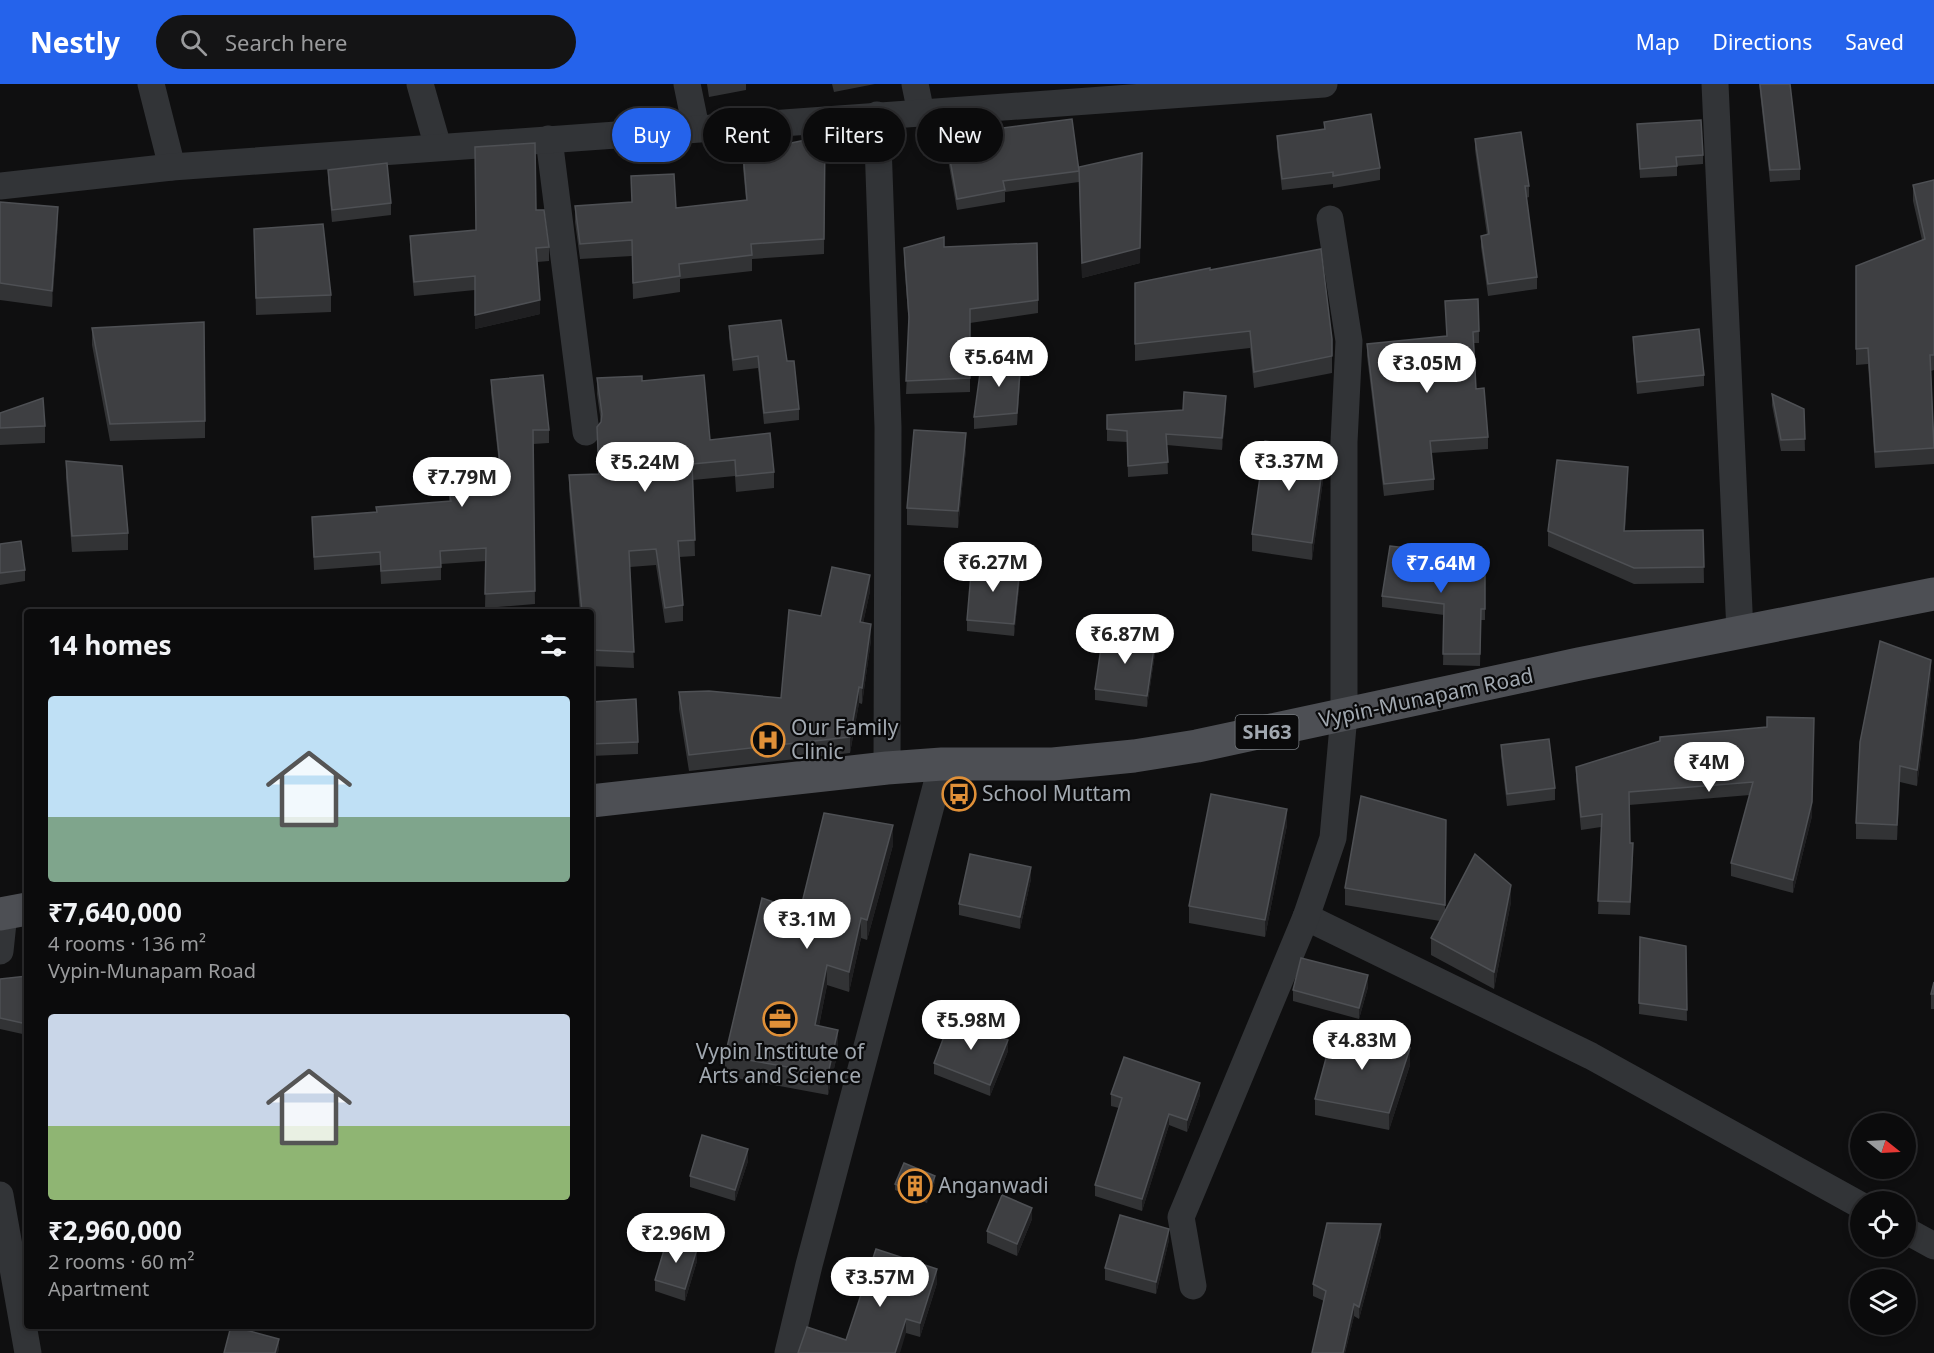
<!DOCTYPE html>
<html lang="en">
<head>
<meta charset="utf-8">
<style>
  body { margin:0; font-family:"Noto Sans",sans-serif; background:#141415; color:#f1f3f6; height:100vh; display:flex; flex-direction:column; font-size:22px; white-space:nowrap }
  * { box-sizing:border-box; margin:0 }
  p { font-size:20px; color:#9a9b9d }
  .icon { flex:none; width:33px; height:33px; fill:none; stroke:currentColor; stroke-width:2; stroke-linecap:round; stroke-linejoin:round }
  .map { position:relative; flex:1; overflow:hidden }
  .drawer { position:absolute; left:24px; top:525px; width:570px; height:720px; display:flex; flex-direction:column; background:#0b0b0c; border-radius:6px; box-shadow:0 3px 9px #0003,0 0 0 2px #2b2b2d }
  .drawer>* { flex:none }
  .top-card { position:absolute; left:612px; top:24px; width:570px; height:54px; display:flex; gap:12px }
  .needle { width:39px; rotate:108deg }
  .tools { position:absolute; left:1850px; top:1029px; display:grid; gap:12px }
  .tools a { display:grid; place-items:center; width:66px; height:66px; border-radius:50%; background:#0b0b0c; box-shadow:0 3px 9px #0003,0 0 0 2px #2b2b2d; font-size:30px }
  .price { position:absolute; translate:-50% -51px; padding:0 14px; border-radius:21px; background:#fff; color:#222; font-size:20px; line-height:39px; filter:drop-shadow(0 2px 3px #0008) }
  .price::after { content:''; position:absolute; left:50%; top:36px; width:18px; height:14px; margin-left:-9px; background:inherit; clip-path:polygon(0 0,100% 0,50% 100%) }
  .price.current { background:#2563eb; color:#fff }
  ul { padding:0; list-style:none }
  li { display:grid; align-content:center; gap:12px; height:318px; padding:0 24px }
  li span { display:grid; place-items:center; height:186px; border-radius:6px; color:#555 }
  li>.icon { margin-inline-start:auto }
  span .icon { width:108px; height:108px; fill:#fffc; stroke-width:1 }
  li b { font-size:26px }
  h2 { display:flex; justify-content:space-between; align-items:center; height:72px; padding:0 24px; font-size:26px }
  .pill { padding:0 21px; border-radius:27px; background:#0b0b0c; box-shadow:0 3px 9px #0003,0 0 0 2px #2b2b2d; font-size:21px; line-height:54px }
  .pill.current { background:#2563eb; color:#fff }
  header { display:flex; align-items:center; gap:36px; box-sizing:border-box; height:84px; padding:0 30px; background:#2563eb; color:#fff }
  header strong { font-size:28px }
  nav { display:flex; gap:33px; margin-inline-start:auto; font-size:21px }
  .search { width:420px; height:54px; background:#141415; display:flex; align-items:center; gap:15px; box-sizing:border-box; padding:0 21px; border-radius:33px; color:#9a9b9d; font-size:22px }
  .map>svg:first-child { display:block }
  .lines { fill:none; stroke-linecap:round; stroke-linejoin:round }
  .street { stroke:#323437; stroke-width:27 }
  .primary { stroke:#4d4f54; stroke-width:33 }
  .wall { fill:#323335 }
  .shaded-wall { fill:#1f1f21 }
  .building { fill:#3e3f42; stroke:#4e5054; stroke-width:1.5 }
  .labels { text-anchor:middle; stroke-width:4.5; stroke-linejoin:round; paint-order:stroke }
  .shield { fill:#0a0a0b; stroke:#74797e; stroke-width:1.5 }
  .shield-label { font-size:20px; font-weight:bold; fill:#a1a8b0 }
  .street-label { font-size:21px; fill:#a1a8b0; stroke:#0a0a0b }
  .poi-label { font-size:21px; fill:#a1a8b0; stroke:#0a0a0b; text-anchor:start }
</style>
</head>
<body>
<header>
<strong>Nestly</strong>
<div class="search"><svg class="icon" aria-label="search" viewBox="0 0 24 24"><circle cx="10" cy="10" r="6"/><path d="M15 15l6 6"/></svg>Search here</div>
<nav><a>Map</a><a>Directions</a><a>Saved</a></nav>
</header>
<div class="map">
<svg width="1934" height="1269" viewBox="0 0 1934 1269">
  <rect width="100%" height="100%" fill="#0f0f10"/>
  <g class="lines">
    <!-- street -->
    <g class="street">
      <polyline points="151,0 172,83"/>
      <polyline points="420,0 438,63"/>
      <polyline points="687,0 696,44"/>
      <polyline points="915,0 921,29"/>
      <polyline points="1715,0 1740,548"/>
      <polyline points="877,31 888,343 887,684"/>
      <polyline points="549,55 586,348"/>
      <polyline points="0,102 172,83 1324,0"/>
      <polyline points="1306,833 1591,972 1860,1121"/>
      <polyline points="0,867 4,829"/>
      <polyline points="0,1111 28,1269"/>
      <polyline points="1905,1146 1934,1162"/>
      <polyline points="1193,1202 1181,1133 1306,833 1333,754 1344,631 1344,358 1349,257 1330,135"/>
      <polyline points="788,1269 809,1181 942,680"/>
    </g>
    <!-- primary -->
    <g class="primary">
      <polyline points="591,717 887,684 942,680 1053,680 1134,672 1197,662 1579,580 1934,510"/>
      <polyline points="0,830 27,825"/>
    </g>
  </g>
  <!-- wall -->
  <g class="wall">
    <polygon points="707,0 746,0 746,6 709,13"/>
    <polygon points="832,0 875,0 834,8"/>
    <polygon points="1759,0 1790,0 1800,85 1800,96 1770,98"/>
    <polygon points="1324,38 1380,84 1380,96 1333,104 1333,100 1282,106 1277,64 1277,52 1324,45"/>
    <polygon points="1637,40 1703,71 1703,80 1677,82 1677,92 1640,94"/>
    <polygon points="944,42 995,45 1079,87 1140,179 1082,194 1079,98 1005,108 1005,118 957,126 944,53"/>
    <polygon points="825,52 824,170 752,175 752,187 680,195 680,208 633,215 632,172 580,175 575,138 575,122 676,124 746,116 743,84 743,69"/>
    <polygon points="1475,55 1529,102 1529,113 1526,114 1537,193 1537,205 1488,212 1481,163 1481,152 1487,151 1475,66"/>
    <polygon points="328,86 391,119 391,131 332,138 328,97"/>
    <polygon points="1934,96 1934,286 1931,287 1934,358 1934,380 1875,384 1868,280 1856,281 1856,265 1922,156 1913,117 1913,101"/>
    <polygon points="0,118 58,139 52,223 0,216"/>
    <polygon points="536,126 549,163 549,177 537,178 540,230 475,245 475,206 414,212 410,166 410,152 476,146"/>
    <polygon points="254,145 331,211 331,228 256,231"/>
    <polygon points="944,163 1038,216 1038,229 970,239 970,308 906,310 909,242 904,178 904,164"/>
    <polygon points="1210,186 1332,272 1332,289 1254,304 1250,264 1135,277 1135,199"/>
    <polygon points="1445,217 1479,247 1479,259 1474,259 1476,305 1488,353 1488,365 1431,369 1434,395 1434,406 1384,412 1367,272 1367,260 1447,252"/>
    <polygon points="729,242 787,277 799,325 799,336 764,340 758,284 733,287 729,254"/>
    <polygon points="92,244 205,337 205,354 110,357 92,261"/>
    <polygon points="1633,253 1704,291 1704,302 1637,310 1633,264"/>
    <polygon points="1021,284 1017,341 974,345 974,333"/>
    <polygon points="597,294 642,297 710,356 774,388 774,404 736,408 735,392 693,396 695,472 679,473 683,521 683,537 665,539 656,481 630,483 634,584 591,582 591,528 580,528 569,406 569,391 598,390 597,343 601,338 597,310"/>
    <polygon points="491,296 549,346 549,359 533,360 535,520 485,524 486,477 441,480 441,496 381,500 380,481 314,486 312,433 376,428 449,417 449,406 501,398 491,309"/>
    <polygon points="1772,310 1804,325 1805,367 1781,367 1772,321"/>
    <polygon points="1226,323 1222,366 1167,361 1168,390 1128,393 1127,358 1107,357 1107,331"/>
    <polygon points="0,329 45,342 45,359 0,361"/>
    <polygon points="966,365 958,444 907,441 907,424"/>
    <polygon points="66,377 128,449 128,466 72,468 66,394"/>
    <polygon points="1325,382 1312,476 1252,467 1252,450"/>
    <polygon points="1628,398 1625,447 1703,446 1704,499 1634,500 1548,462 1548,447"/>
    <polygon points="0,460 25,486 25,497 0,501"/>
    <polygon points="1485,481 1485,536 1481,536 1480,582 1443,581 1444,531 1382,523 1382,512 1438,482"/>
    <polygon points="1020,494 1014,552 967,547 967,536"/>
    <polygon points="870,507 863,539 871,556 862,620 859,619 850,669 689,687 679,625 679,608 781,614 821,532"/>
    <polygon points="1155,569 1147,623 1095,616 1095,605"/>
    <polygon points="1931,592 1917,702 1900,698 1897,756 1856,755 1856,739"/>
    <polygon points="591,618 638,658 638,670 591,672"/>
    <polygon points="1767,643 1812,732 1793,809 1731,792 1731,779 1750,711 1629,721 1630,759 1633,772 1630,831 1598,830 1601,743 1581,746 1576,696 1576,683"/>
    <polygon points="1501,661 1555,704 1555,716 1507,722 1501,672"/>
    <polygon points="1446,736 1445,827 1511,818 1494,905 1431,871 1431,854 1440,837 1345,821 1345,804"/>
    <polygon points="1287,741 1265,853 1189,839 1189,822"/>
    <polygon points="893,761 867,856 861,854 849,908 827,901 819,942 838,967 828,1011 725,992 725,972 800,827"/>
    <polygon points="1031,795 1020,845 959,831 959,820"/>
    <polygon points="1640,853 1686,862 1687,937 1639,930"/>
    <polygon points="27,892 27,951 0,945 0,895"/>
    <polygon points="1934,898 1934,925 1931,925 1931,910"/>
    <polygon points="1368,903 1359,935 1293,917 1293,906"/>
    <polygon points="1008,967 990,1012 934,990 934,979"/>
    <polygon points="1410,981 1389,1046 1315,1031 1315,1015"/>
    <polygon points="1111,1010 1200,1011 1187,1048 1169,1041 1142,1127 1095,1112 1095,1101 1119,1024 1111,1022"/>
    <polygon points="748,1077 735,1117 690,1103 690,1092"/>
    <polygon points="935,1098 927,1119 895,1106 895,1100"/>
    <polygon points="1032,1135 1017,1172 987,1159 987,1147"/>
    <polygon points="1381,1152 1359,1235 1354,1232 1345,1269 1312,1269 1324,1217 1313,1212 1313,1200"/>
    <polygon points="1169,1156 1156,1210 1105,1196 1105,1184"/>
    <polygon points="697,1177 685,1217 655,1207 655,1196"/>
    <polygon points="937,1199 920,1253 906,1249 846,1256"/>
  </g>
  <!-- shaded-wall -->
  <g class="shaded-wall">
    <polygon points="1142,69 1140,179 1082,194 1082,179"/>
    <polygon points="58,123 58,139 52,223 52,207"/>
    <polygon points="540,216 540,230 475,245 475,231"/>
    <polygon points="1021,272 1021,284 1017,341 1017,329"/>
    <polygon points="1226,312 1226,323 1222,366 1222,354"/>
    <polygon points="966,349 966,365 958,444 958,427"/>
    <polygon points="1325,365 1325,382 1312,476 1312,459"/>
    <polygon points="1628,383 1628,398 1624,462 1624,447"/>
    <polygon points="1020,483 1020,494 1014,552 1014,540"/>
    <polygon points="870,491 870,507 860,554 860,538"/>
    <polygon points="871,540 871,556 862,620 862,604"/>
    <polygon points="1155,557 1155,569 1147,623 1147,612"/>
    <polygon points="1931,576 1931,592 1917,702 1917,686"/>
    <polygon points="859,603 859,619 850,669 850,653"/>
    <polygon points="1814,634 1812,732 1793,809 1793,796"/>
    <polygon points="1900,682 1900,698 1897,756 1897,741"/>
    <polygon points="1287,725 1287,741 1265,853 1265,836"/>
    <polygon points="893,741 893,761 867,856 867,836"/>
    <polygon points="1031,783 1031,795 1020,845 1020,833"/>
    <polygon points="1511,801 1511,818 1494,905 1494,888"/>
    <polygon points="861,834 861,854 849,908 849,888"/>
    <polygon points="827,881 827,901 815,961 815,941"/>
    <polygon points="1368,891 1368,903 1359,935 1359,924"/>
    <polygon points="838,946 838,967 828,1011 828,990"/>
    <polygon points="1008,956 1008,967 990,1012 990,1001"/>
    <polygon points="1410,964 1410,981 1389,1046 1389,1029"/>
    <polygon points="1200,999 1200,1011 1187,1048 1187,1036"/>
    <polygon points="1169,1030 1169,1041 1142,1127 1142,1115"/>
    <polygon points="748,1065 748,1077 735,1117 735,1106"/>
    <polygon points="935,1092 935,1098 927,1119 927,1113"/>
    <polygon points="1032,1124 1032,1135 1017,1172 1017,1160"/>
    <polygon points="1381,1140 1381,1152 1359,1235 1359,1223"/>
    <polygon points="1169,1145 1169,1156 1156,1210 1156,1198"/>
    <polygon points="697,1165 697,1177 685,1217 685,1205"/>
    <polygon points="937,1185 937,1199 920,1253 920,1239"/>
    <polygon points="1354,1220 1354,1232 1345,1269 1343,1269"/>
    <polygon points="906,1235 906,1249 900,1269 895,1269"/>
    <polygon points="279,1255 279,1266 278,1269 275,1269"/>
  </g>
  <!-- building -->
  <g class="building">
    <polygon points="1760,0 1790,0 1800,85 1770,86"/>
    <polygon points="1371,30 1380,84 1333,92 1333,88 1282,95 1277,52 1325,45 1324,38"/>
    <polygon points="993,33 995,45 1072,35 1079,87 1003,97 1005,106 957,115 944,42"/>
    <polygon points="1701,36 1703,71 1676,73 1677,82 1640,85 1637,40"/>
    <polygon points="1521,48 1529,102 1525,102 1537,193 1488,200 1481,152 1489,150 1475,55"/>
    <polygon points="825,52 824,155 751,160 752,171 679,180 680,192 633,199 632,156 580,160 575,122 632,118 631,92 674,90 676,124 747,116 743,69"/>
    <polygon points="535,59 536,126 544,126 549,163 536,164 540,216 475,231 475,192 414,198 410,152 476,146 475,63"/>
    <polygon points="1142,69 1140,164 1082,179 1079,83"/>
    <polygon points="387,79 391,119 332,126 328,86"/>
    <polygon points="1934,96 1934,271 1930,271 1934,364 1875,368 1868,264 1856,265 1856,182 1925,155 1913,101"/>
    <polygon points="0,118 58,123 52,207 0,199"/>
    <polygon points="323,140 331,211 256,214 254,145"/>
    <polygon points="944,153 944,163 1037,159 1038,216 970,225 970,294 906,297 909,233 904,164"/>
    <polygon points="1321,165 1332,255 1332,272 1254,288 1250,247 1135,260 1135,199 1210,184 1210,186"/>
    <polygon points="1478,215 1479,247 1473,248 1476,305 1484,304 1488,353 1430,357 1434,395 1384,400 1367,260 1447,252 1445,217"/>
    <polygon points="781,236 787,277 794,277 799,325 764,329 758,272 733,276 729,242"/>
    <polygon points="204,238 205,337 110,340 92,244"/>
    <polygon points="1699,245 1704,291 1637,298 1633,253"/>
    <polygon points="1021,272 1017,329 974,333 981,282"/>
    <polygon points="543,291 549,346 533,346 535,507 485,510 486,464 440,467 441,483 381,487 380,468 314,473 312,433 377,428 376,423 451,417 449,406 502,398 491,296"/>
    <polygon points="704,291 710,356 770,349 774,388 736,392 735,376 692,380 695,456 678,457 683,521 665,524 656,465 629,467 634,568 591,566 591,528 582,528 569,391 599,390 597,343 601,338 602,330 597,294 642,292 642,297"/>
    <polygon points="1184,308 1226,312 1222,354 1166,350 1168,378 1128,382 1127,347 1107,345 1107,331 1183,326"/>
    <polygon points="1772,310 1804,325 1805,355 1781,356"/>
    <polygon points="43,314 45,342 0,344 0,329"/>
    <polygon points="914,346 966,349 958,427 907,424"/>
    <polygon points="1265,357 1325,365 1312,459 1252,450"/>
    <polygon points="1557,376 1628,383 1624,447 1703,446 1704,483 1634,484 1548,447"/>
    <polygon points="66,377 122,382 128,449 72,452"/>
    <polygon points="21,457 25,486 0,489 0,460"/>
    <polygon points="1390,462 1439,468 1437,482 1485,481 1485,525 1481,525 1480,570 1443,570 1444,520 1382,512"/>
    <polygon points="972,478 1020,483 1014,540 967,536"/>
    <polygon points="832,483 870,491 860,538 871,540 862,604 859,603 850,653 689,671 679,608 709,607 781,614 789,526 821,532"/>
    <polygon points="1103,550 1155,557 1147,612 1095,605"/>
    <polygon points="1880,557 1931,576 1917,686 1900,682 1897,741 1856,739 1860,658"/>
    <polygon points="636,615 638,658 591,660 591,618"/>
    <polygon points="1767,633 1814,634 1812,718 1793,796 1731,779 1753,698 1629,708 1630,759 1633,759 1630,818 1598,817 1602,730 1581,733 1576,683 1660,657 1660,653 1767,643"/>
    <polygon points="1549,655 1555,704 1507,710 1501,661"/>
    <polygon points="1211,710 1287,725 1265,836 1189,822"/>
    <polygon points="1361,712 1446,736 1445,821 1345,804"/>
    <polygon points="824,729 893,741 867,836 861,834 849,888 827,881 815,941 838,946 828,990 725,972 762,814 800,827"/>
    <polygon points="970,770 1031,783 1020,833 959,820"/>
    <polygon points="1475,770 1511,801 1494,888 1431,854"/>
    <polygon points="1640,853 1686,862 1687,926 1639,919"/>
    <polygon points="1301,874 1368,891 1359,924 1293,906"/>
    <polygon points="27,892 27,940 0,934 0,895"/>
    <polygon points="1934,898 1934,910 1931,910"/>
    <polygon points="951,934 1008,956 990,1001 934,979"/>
    <polygon points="1335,941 1410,964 1389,1029 1315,1015"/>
    <polygon points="1124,973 1200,999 1187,1036 1169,1030 1142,1115 1095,1101 1122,1014 1111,1010"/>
    <polygon points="702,1051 748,1065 735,1106 690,1092"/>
    <polygon points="904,1079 935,1092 927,1113 895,1100"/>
    <polygon points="1002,1111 1032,1124 1017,1160 987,1147"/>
    <polygon points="1120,1131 1169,1145 1156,1198 1105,1184"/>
    <polygon points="1327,1139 1381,1140 1359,1223 1354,1220 1343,1269 1312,1269 1326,1207 1313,1200"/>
    <polygon points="667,1156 697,1165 685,1205 655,1196"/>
    <polygon points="876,1165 937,1185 920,1239 906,1235 895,1269 798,1269 807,1243 846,1256"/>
    <polygon points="231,1242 279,1255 275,1269 224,1269"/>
  </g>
  <!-- icons -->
  <defs>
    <g id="hospital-ring" transform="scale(1.725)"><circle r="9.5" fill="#0a0a0b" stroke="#e09038" stroke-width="1.5"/><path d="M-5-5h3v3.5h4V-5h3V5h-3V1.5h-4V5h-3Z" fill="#e09038"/></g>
    <g id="bus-ring" transform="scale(1.725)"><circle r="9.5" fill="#0a0a0b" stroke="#e09038" stroke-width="1.5"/><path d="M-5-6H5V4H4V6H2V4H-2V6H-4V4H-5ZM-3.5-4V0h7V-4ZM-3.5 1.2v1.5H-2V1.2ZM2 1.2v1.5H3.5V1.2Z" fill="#e09038"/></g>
    <g id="office-ring" transform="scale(1.725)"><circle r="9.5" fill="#0a0a0b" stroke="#e09038" stroke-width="1.5"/><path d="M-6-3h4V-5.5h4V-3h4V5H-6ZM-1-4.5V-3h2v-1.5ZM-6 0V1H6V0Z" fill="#e09038"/></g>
    <g id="building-ring" transform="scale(1.725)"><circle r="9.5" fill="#0a0a0b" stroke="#e09038" stroke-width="1.5"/><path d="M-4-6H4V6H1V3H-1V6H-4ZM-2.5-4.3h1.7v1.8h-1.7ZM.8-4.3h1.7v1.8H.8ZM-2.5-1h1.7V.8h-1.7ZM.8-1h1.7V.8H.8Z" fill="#e09038"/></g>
  </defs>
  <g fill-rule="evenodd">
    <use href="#hospital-ring" x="768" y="656"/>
    <use href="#bus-ring" x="959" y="710"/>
    <use href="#office-ring" x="780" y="935"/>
    <use href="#building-ring" x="915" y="1102"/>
  </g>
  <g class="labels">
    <!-- shield labels -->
    <rect class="shield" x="1235.5" y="631" width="63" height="34" rx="4.5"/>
    <g class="shield-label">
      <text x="1267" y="655">SH63</text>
    </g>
    <!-- street labels -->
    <g class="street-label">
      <text transform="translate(1426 614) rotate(-12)" y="7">Vypin-Munapam Road</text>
    </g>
    <!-- poi labels -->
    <g class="poi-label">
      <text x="791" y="651">Our Family<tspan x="791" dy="24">Clinic</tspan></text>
      <text x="982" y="717">School Muttam</text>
      <text x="780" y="975" text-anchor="middle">Vypin Institute of<tspan x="780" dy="24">Arts and Science</tspan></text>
      <text x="938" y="1109">Anganwadi</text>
    </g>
  </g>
</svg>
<div class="tools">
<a><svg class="needle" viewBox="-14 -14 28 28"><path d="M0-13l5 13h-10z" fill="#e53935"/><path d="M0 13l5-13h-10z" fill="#9a9b9d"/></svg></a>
<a><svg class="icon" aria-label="locate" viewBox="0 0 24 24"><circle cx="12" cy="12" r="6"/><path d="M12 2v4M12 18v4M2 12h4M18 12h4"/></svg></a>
<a><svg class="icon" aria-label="layers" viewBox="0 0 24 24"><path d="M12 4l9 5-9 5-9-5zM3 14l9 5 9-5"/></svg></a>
</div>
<b class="price" style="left:999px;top:304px">₹5.64M</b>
<b class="price" style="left:1427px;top:310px">₹3.05M</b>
<b class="price" style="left:1289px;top:408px">₹3.37M</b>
<b class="price" style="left:645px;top:409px">₹5.24M</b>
<b class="price" style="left:462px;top:424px">₹7.79M</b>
<b class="price" style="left:993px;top:509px">₹6.27M</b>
<b class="price current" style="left:1441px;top:510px">₹7.64M</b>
<b class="price" style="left:1125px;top:581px">₹6.87M</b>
<b class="price" style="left:1709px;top:709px">₹4M</b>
<b class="price" style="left:807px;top:866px">₹3.1M</b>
<b class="price" style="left:971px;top:967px">₹5.98M</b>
<b class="price" style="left:1362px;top:987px">₹4.83M</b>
<b class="price" style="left:676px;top:1180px">₹2.96M</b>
<b class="price" style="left:880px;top:1224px">₹3.57M</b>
<div class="top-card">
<a class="pill current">Buy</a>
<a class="pill">Rent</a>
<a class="pill">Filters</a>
<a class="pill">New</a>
</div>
<section class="drawer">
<h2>14 homes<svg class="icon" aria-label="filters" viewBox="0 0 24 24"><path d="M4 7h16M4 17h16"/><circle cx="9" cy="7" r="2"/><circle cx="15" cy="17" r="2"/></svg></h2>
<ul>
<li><span style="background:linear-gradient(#bfe0f5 65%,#7fa58c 0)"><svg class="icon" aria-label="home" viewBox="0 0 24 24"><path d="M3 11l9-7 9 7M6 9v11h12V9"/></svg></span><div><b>₹7,640,000</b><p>4 rooms · 136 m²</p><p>Vypin-Munapam Road</p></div></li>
<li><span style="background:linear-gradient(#c9d6e8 60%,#8fb573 0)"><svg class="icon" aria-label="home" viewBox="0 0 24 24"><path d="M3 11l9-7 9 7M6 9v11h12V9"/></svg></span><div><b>₹2,960,000</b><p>2 rooms · 60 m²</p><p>Apartment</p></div></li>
</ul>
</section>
</div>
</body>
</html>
